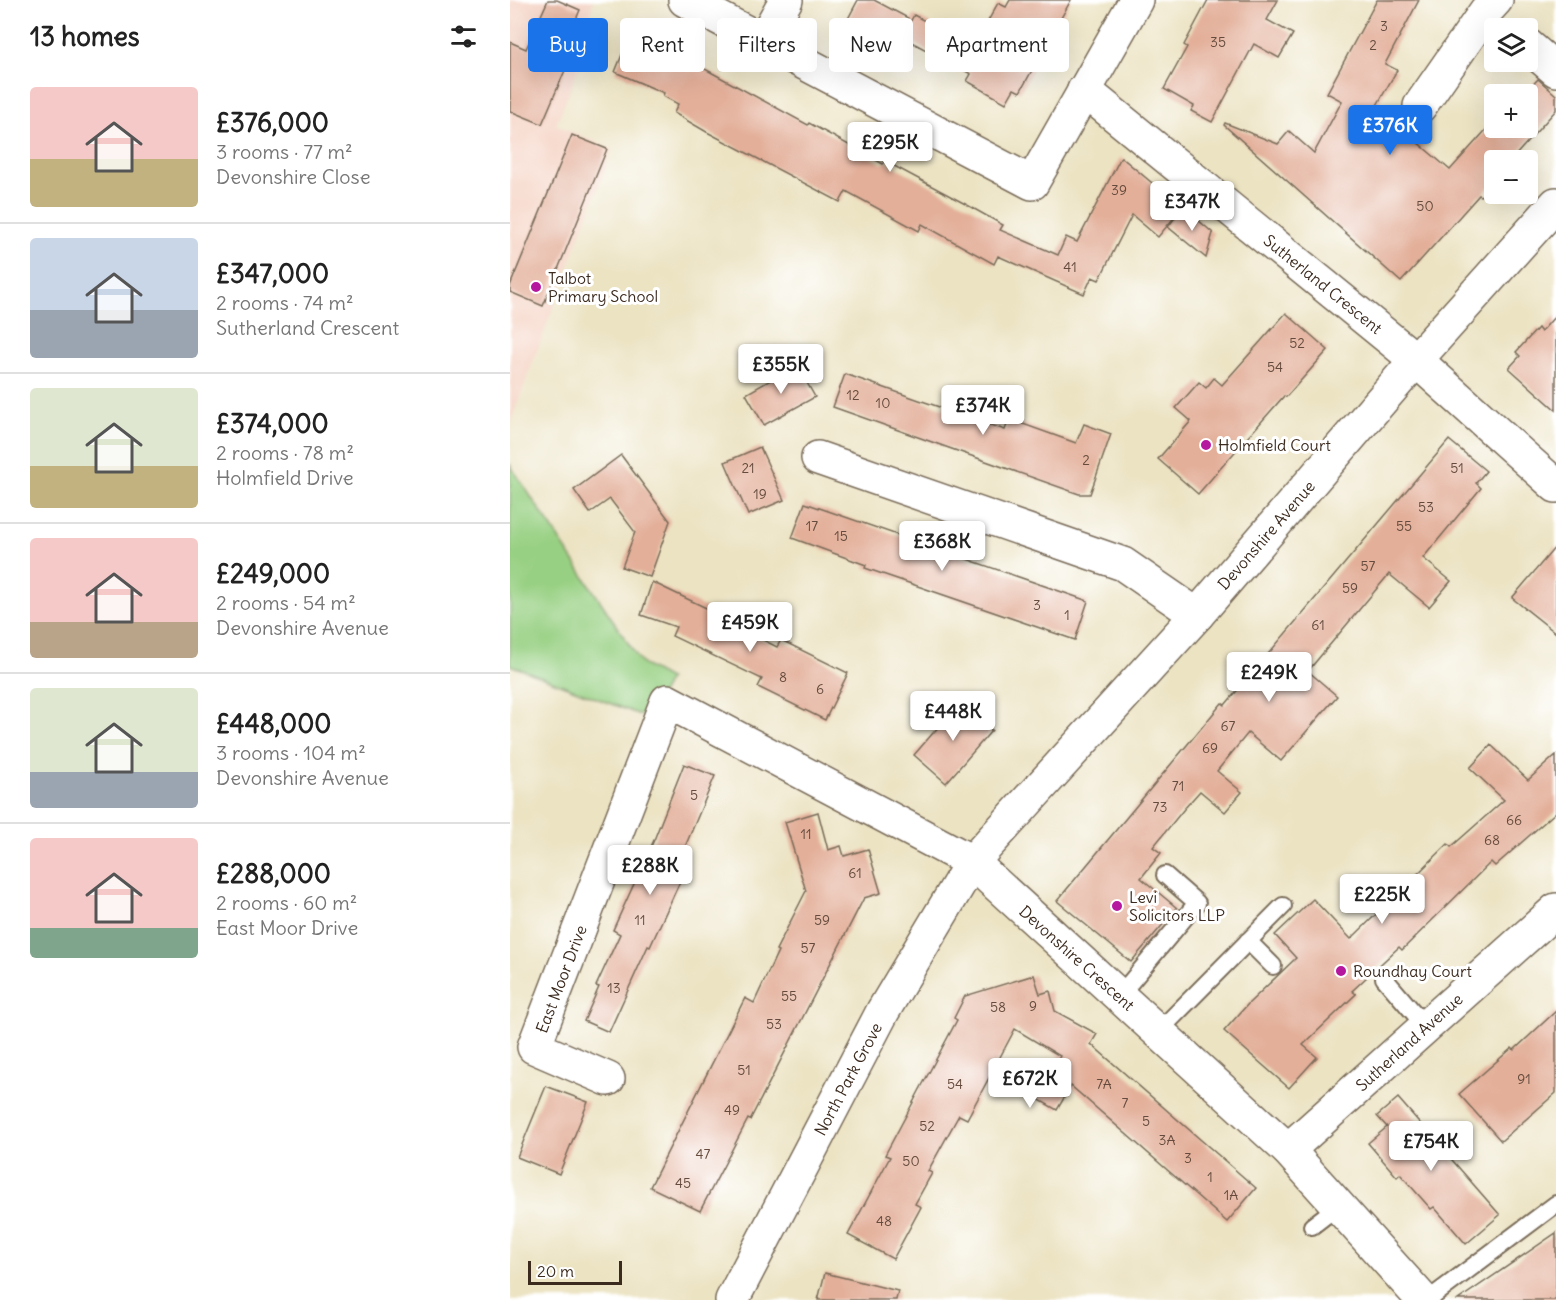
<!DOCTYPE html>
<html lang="en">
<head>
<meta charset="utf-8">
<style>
  body { margin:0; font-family:Delius,sans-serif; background:#f2f2f2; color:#222; height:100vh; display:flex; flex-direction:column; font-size:22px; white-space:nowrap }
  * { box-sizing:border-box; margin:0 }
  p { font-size:20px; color:#767676 }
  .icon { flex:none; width:33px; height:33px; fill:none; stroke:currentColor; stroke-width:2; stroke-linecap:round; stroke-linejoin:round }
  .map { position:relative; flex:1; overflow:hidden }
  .sheet { display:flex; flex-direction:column; background:#fff; width:510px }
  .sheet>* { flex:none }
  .top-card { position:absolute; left:18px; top:18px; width:570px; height:54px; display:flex; gap:12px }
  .buttons { position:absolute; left:974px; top:18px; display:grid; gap:12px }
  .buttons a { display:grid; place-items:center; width:54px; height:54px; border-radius:6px; background:#fff; box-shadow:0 6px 24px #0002; font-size:30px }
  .scale { position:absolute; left:18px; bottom:15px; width:94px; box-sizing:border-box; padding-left:6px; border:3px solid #3b2a1e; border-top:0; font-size:16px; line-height:21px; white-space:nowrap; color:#3b2a1e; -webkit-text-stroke:4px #fff; paint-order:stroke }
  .price { position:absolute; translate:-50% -51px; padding:0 14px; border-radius:6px; background:#fff; color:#222; font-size:20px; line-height:39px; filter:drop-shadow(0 2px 3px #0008) }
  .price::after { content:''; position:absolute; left:50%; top:36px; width:18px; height:14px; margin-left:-9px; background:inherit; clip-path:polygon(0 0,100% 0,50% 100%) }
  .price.active { background:#1a73e8; color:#fff }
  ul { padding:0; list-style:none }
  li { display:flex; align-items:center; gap:18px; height:150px; padding:0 30px }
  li+li { border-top:2px solid #e0e0e0 }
  li span { display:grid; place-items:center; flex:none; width:168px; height:120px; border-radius:6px; color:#555 }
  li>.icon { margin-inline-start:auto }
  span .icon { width:72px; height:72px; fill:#fffc; stroke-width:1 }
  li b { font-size:26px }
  h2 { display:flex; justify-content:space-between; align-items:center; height:72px; padding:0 30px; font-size:26px }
  .tag { padding:0 21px; border-radius:6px; background:#fff; box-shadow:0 6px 24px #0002; font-size:21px; line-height:54px }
  .tag.active { background:#1a73e8; color:#fff }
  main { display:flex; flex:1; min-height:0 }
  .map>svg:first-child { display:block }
  .built { fill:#f5d2c2 }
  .green { fill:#98d083; stroke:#6a7d50; stroke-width:1.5 }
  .building { fill:#e3af99 }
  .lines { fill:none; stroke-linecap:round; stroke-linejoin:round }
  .lane-casing { stroke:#796b58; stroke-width:20 }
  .street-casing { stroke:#796b58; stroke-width:36 }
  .lane { stroke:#fff; stroke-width:16 }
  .street { stroke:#fff; stroke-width:33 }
  .poi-dot { fill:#b5179e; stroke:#fff; stroke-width:2 }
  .labels { text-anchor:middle; stroke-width:6; stroke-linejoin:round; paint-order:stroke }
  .number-label { font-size:14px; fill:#654b3d }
  .poi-label { font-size:16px; fill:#3b2a1e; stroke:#fff; text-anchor:start }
  .street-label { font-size:16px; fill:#3b2a1e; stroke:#fff }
</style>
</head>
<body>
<main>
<section class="sheet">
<h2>13 homes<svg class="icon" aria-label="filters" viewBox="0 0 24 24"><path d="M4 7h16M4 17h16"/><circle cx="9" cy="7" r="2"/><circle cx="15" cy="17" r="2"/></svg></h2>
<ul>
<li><span style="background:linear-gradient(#f6c9c9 60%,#c2b280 0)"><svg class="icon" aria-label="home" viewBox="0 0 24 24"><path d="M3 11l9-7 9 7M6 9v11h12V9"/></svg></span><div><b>£376,000</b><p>3 rooms · 77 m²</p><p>Devonshire Close</p></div></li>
<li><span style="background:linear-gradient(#c9d6e8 60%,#9aa5b1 0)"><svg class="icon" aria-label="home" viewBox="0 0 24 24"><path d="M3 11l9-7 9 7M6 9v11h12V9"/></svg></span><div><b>£347,000</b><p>2 rooms · 74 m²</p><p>Sutherland Crescent</p></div></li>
<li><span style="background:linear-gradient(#dfe7d0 65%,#c2b280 0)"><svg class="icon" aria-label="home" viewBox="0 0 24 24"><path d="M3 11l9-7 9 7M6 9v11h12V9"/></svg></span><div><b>£374,000</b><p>2 rooms · 78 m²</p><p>Holmfield Drive</p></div></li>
<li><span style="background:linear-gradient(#f6c9c9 70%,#b9a48a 0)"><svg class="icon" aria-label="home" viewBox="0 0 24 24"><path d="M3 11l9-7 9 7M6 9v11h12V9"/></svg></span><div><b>£249,000</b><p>2 rooms · 54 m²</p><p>Devonshire Avenue</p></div></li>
<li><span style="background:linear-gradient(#dfe7d0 70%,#9aa5b1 0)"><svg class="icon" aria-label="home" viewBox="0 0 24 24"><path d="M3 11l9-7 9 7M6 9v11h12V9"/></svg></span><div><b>£448,000</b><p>3 rooms · 104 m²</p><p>Devonshire Avenue</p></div></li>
<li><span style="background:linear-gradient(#f6c9c9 75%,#7fa58c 0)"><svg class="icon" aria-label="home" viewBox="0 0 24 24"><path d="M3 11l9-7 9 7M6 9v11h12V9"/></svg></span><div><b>£288,000</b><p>2 rooms · 60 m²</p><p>East Moor Drive</p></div></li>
</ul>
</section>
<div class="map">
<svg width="1046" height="1300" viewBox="0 0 1046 1300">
  <rect width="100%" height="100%" fill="#fff"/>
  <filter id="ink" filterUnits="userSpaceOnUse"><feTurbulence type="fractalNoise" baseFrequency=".0167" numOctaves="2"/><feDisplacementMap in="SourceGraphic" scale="12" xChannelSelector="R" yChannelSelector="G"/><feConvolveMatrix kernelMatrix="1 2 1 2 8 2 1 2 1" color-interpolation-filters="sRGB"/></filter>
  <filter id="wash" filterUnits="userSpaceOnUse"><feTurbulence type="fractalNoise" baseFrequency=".008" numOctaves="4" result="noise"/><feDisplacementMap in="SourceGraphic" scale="24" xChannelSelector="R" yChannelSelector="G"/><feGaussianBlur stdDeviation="1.35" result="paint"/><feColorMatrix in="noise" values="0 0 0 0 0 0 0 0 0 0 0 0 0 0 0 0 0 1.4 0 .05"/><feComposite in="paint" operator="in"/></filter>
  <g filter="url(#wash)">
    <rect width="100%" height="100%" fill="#ece3c3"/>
    <!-- built -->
    <polygon class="built" points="0,0 83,0 76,48 46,125 102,149 0,424"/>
    <!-- green -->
    <polygon class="green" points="0,465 132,664 159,679 138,718 0,665"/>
    <g id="blocks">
      <!-- building -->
      <g class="building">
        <polygon points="38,0 47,0 70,10 47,64 56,68 32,124 0,111 0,42 16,49"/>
        <polygon points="348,0 364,0 398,18 377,57 331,32"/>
        <polygon points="500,0 561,0 510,92 504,89 496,103 457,81 461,74 392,37 404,15 431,30 435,23 467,41 488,3 496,7"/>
        <polygon points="698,0 768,0 757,20 783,34 769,58 744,44 702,122 681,111 684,106 654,89 677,47 674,45"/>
        <polygon points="867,0 909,0 875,64 887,70 866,107 940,170 984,121 984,128 1017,128 1017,94 1014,94 1028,79 1046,95 1046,110 1004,157 1008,160 984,160 984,182 971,196 969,195 891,282 714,125 715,123 768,144 779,131 804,153 832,101 817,93"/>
        <polygon points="120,35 173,59 173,57 298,125 299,123 373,164 375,161 459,206 493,225 490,230 548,255 556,237 567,242 611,157 672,208 648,237 622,215 589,280 582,277 574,294 488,256 484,264 412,224 409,231 336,191 330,202 195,131 164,113 168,104 153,96 154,93 105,72"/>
        <polygon points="62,135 97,149 33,306 0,292 0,286"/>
        <polygon points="673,207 703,233 696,258 658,227"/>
        <polygon points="776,313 818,350 776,397 774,396 688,494 648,459 681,421 666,408 689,382 696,388 704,378 712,385"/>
        <polygon points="1046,315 1046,410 999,368 1010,356 1006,352 1028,328 1031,332"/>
        <polygon points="287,365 305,397 254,425 236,394"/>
        <polygon points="335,374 495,430 499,419 566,443 574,424 601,434 580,494 569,494 323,407"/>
        <polygon points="939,440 976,471 966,483 971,488 913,558 941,581 919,607 879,574 798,671 827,696 771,761 738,733 707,771 732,792 715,812 690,791 674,809 643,847 651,853 631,878 667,908 621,962 547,901 712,703 715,705"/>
        <polygon points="250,447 274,500 238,515 215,462"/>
        <polygon points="111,455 160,521 140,577 112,567 125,532 100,499 80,513 64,490"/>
        <polygon points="295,503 578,601 565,640 355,568 356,565 282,538"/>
        <polygon points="1046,546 1046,633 1002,598"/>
        <polygon points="142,582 215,617 214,620 267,647 271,640 338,673 315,720 248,687 252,679 162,636 166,627 131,615"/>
        <polygon points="450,702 482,730 436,783 404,755"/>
        <polygon points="981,745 1018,780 1046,755 1046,812 985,866 981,862 892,950 889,947 842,991 846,994 793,1045 807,1057 779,1088 714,1031 738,1004 786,958 765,935 803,899 841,939 938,844 941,847 994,800 960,768"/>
        <polygon points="174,764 205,776 164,873 172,877 140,947 138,946 99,1032 74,1021 89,987 86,986 110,934 103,930 144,840"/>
        <polygon points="308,812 318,850 331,846 334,856 358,849 371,893 354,898 240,1120 238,1119 190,1211 140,1187 235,998 244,1003 268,951 266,950 296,891 275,822"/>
        <polygon points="524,975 530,994 540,991 545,1011 587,1034 581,1044 746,1188 717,1222 561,1086 547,1110 526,1098 550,1056 505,1029 457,1119 449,1115 418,1171 422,1173 405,1204 411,1207 383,1259 338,1235 380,1157 375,1155 447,1020 444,1018 455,996"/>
        <polygon points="1046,1011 1046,1093 991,1141 949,1094 1002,1048 1004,1050"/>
        <polygon points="36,1086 78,1102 49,1174 7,1157"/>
        <polygon points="888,1098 990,1215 956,1244 924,1207 921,1209 890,1174 887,1177 858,1143 877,1127 867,1116"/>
        <polygon points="1046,1233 1046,1300 948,1300"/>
        <polygon points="315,1273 388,1291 386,1300 308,1300"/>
      </g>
    </g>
  </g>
  <g filter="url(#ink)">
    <use href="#blocks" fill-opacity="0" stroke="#796b58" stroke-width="1.5"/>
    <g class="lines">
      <!-- lane casing -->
      <g class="lane-casing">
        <g id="lane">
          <polyline points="738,941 763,966"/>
          <polyline points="874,978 916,1027"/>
          <polyline points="609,996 687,903 655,875"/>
          <polyline points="648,1032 773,906"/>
          <polyline points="802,1226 828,1206"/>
          <polyline points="918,1300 1046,1204"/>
        </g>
      </g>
      <!-- street casing -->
      <g class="street-casing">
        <g id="street">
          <polyline points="175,0 522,183 626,0"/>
          <polyline points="253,41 276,0"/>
          <polyline points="1017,45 1046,70"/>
          <polyline points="574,90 906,360 1046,486"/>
          <polyline points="910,106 976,11 986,0"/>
          <polyline points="308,458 613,564 687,615"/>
          <polyline points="98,1079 24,1047 157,701 462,862 778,1150 913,1300"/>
          <polyline points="778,1150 1046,910"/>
          <polyline points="222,1300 373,1011 462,862 687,615 906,360 1046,204"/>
        </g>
      </g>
      <!-- lane -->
      <use href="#lane" class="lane"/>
      <!-- street -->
      <use href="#street" class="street"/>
    </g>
  </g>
  <!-- markers -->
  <g class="poi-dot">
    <circle cx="26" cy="287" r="6"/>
    <circle cx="696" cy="445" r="6"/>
    <circle cx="607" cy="906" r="6"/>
    <circle cx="831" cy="971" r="6"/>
  </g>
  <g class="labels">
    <!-- number labels -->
    <g class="number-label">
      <text x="874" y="31">3</text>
      <text x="708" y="47">35</text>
      <text x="863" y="50">2</text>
      <text x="609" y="195">39</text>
      <text x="915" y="211">50</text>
      <text x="560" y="272">41</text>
      <text x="787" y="348">52</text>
      <text x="765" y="372">54</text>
      <text x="343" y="400">12</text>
      <text x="373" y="408">10</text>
      <text x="576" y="465">2</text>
      <text x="238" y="473">21</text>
      <text x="947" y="473">51</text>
      <text x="250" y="499">19</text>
      <text x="916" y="512">53</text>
      <text x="302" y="531">17</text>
      <text x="894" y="531">55</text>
      <text x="331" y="541">15</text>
      <text x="858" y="571">57</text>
      <text x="840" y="593">59</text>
      <text x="527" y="610">3</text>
      <text x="557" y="620">1</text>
      <text x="808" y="630">61</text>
      <text x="273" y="682">8</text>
      <text x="310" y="694">6</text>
      <text x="718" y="731">67</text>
      <text x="700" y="753">69</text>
      <text x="668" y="791">71</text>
      <text x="184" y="800">5</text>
      <text x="650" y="812">73</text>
      <text x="1004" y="825">66</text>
      <text x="296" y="839">11</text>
      <text x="982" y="845">68</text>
      <text x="345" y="878">61</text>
      <text x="130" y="925">11</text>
      <text x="312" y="925">59</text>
      <text x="298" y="953">57</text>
      <text x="104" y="993">13</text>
      <text x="279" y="1001">55</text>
      <text x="523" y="1011">9</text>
      <text x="488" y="1012">58</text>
      <text x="264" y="1029">53</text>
      <text x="234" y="1075">51</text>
      <text x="1014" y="1084">91</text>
      <text x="445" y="1089">54</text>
      <text x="594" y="1089">7A</text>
      <text x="615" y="1108">7</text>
      <text x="222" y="1115">49</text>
      <text x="636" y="1126">5</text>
      <text x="417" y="1131">52</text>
      <text x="657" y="1145">3A</text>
      <text x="193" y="1159">47</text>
      <text x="678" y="1163">3</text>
      <text x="401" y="1166">50</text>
      <text x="700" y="1182">1</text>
      <text x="173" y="1188">45</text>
      <text x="721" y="1200">1A</text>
      <text x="374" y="1226">48</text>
    </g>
    <!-- poi labels -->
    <g class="poi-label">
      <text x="38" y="284">Talbot<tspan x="38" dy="18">Primary School</tspan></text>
      <text x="708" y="451">Holmfield Court</text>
      <text x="619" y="903">Levi<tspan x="619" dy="18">Solicitors LLP</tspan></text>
      <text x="843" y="977">Roundhay Court</text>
    </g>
    <!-- street labels -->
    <g class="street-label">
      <text transform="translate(813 284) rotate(39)" y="6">Sutherland Crescent</text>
      <text transform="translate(756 535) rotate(-49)" y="6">Devonshire Avenue</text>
      <text transform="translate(567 958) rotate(42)" y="6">Devonshire Crescent</text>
      <text transform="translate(51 979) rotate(-69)" y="6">East Moor Drive</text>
      <text transform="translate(899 1042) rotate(-42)" y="6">Sutherland Avenue</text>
      <text transform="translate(338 1079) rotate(-62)" y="6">North Park Grove</text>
    </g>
  </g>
</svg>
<div class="buttons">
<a><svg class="icon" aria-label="layers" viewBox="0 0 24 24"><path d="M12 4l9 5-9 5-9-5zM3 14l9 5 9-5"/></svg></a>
<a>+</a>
<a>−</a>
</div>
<div class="scale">20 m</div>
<b class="price active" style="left:880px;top:156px">£376K</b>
<b class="price" style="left:380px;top:173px">£295K</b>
<b class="price" style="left:682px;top:232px">£347K</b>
<b class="price" style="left:271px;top:395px">£355K</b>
<b class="price" style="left:473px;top:436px">£374K</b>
<b class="price" style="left:432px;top:572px">£368K</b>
<b class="price" style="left:240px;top:653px">£459K</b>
<b class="price" style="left:759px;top:703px">£249K</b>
<b class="price" style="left:443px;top:742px">£448K</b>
<b class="price" style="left:140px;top:896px">£288K</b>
<b class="price" style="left:872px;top:925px">£225K</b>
<b class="price" style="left:520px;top:1109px">£672K</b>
<b class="price" style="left:921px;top:1172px">£754K</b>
<div class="top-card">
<a class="tag active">Buy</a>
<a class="tag">Rent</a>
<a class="tag">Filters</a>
<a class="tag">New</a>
<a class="tag">Apartment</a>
</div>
</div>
</main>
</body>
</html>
